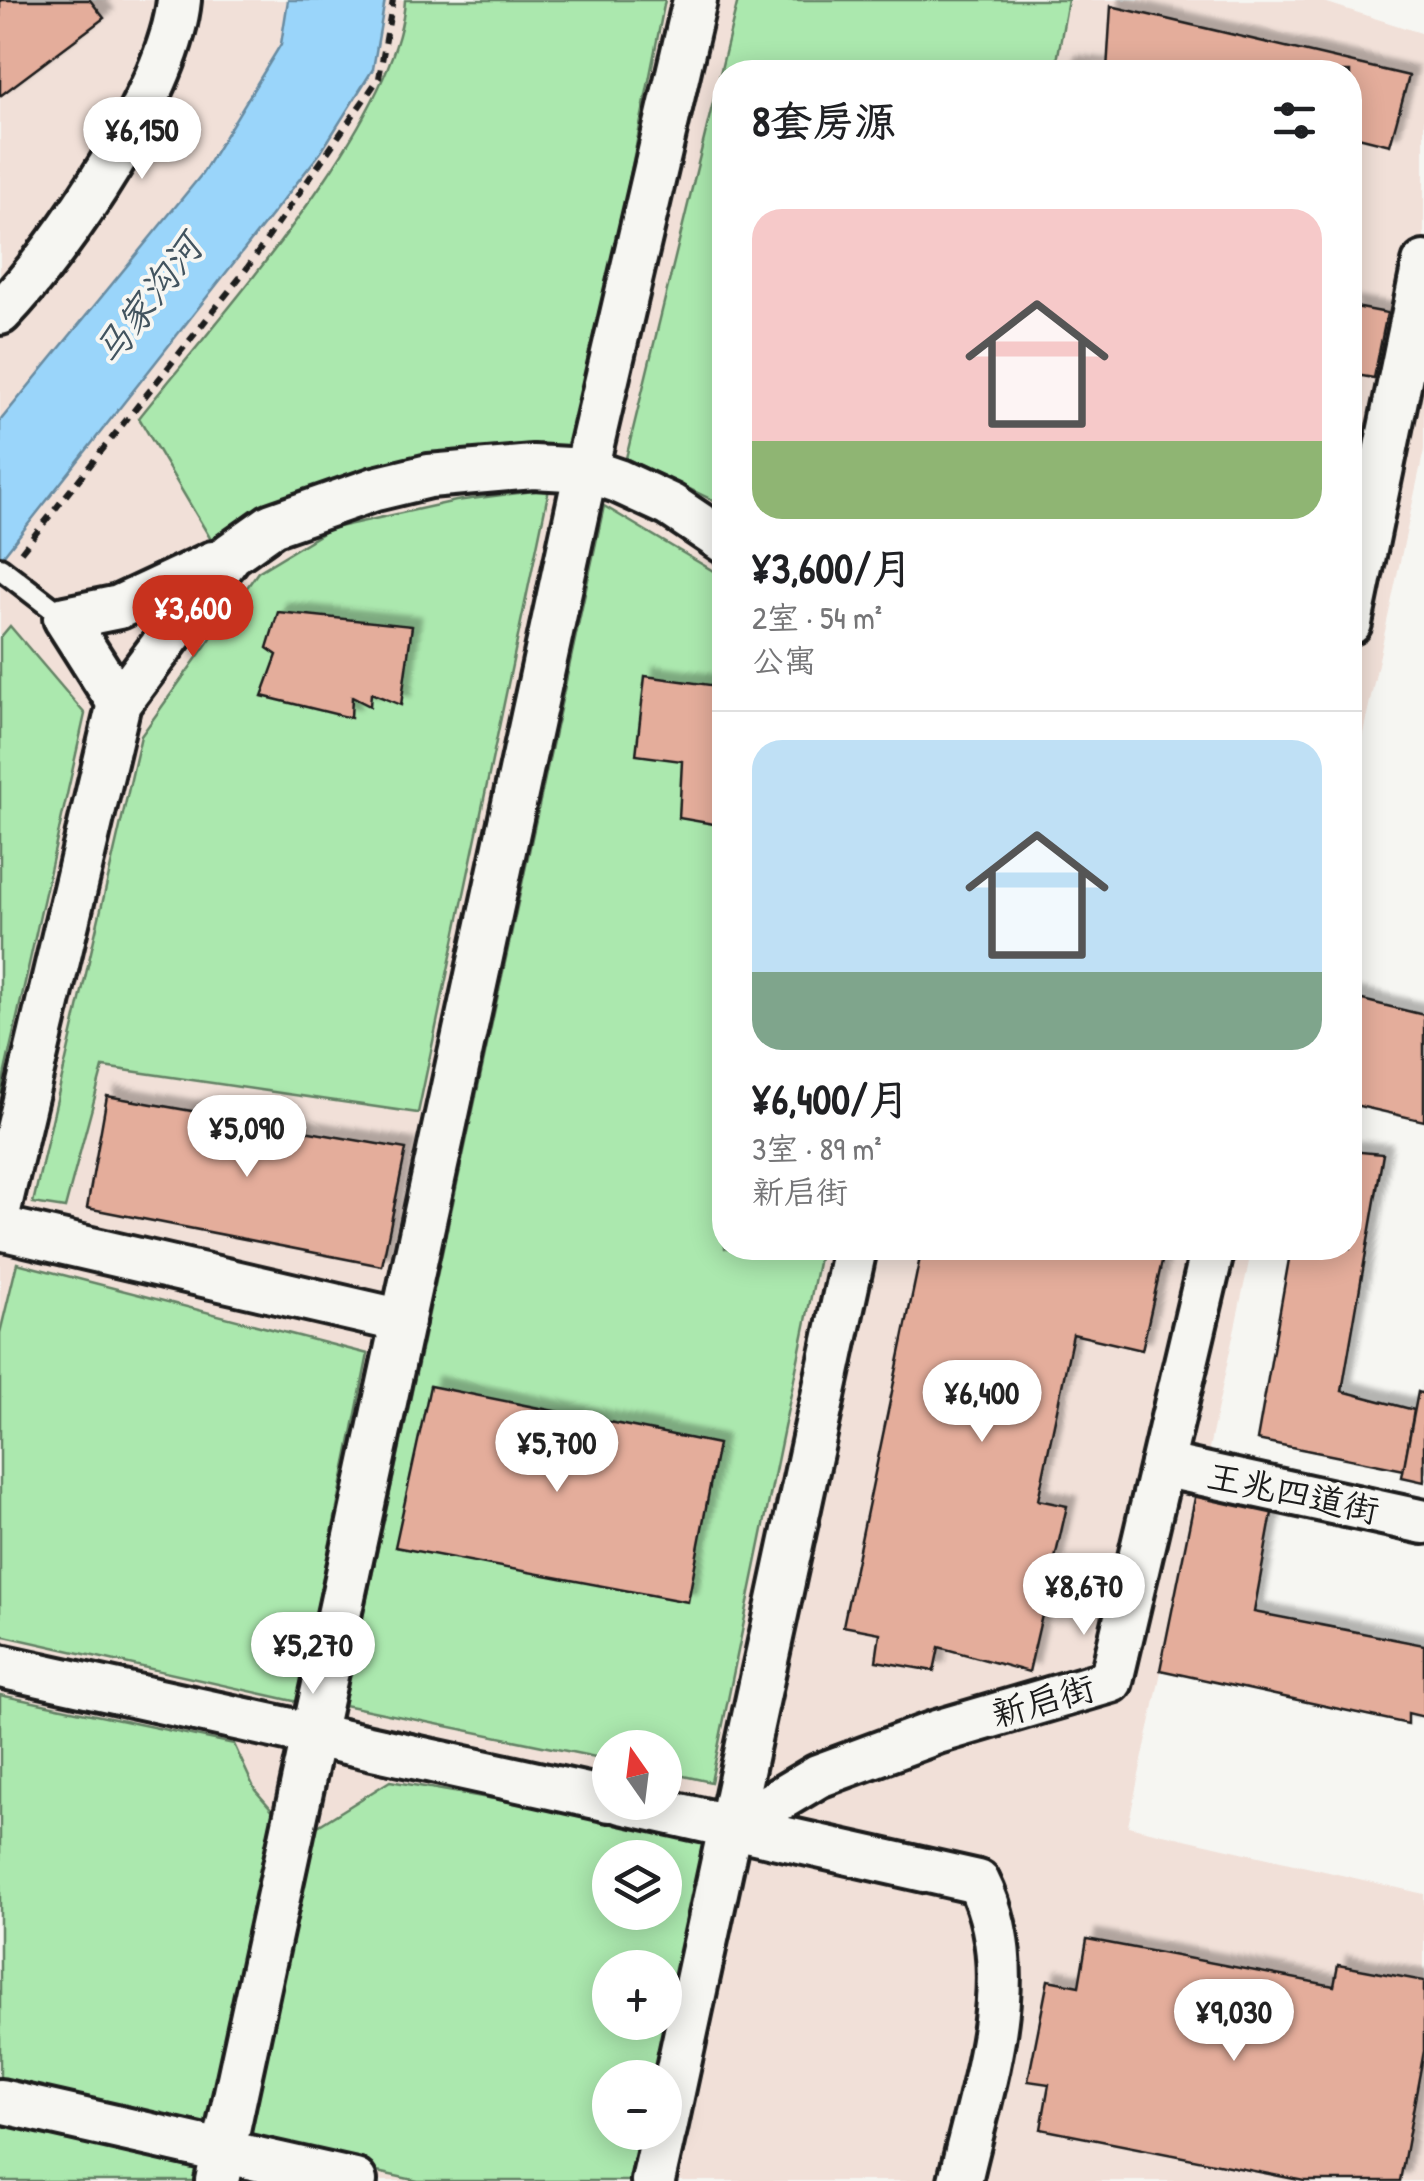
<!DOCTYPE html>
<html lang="zh">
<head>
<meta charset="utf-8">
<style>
  body { margin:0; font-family:"Patrick Hand","LXGW WenKai TC",sans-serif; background:#f6f6f6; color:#202124; height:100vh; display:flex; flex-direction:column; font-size:38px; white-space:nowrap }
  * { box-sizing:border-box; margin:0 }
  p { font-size:32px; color:#757577 }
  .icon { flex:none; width:55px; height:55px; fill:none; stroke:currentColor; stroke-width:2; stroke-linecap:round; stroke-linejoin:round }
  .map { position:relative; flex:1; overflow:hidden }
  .sheet { position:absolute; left:712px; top:60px; width:650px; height:1200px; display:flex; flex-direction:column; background:#fff; border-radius:40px; box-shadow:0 5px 25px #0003 }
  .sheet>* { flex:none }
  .needle { width:65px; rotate:346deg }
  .buttons { position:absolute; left:592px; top:1730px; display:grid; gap:20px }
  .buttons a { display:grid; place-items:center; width:90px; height:90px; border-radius:50%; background:#fff; box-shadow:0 5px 25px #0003; font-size:50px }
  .price { position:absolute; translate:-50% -85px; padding:0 22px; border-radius:35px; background:#fff; color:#222; font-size:32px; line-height:65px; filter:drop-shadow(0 2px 5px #0008) }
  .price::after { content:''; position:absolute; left:50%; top:60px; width:30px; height:22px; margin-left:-15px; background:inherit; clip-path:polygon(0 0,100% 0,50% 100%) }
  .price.active { background:#c8321e; color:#fff }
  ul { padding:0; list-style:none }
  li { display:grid; align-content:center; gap:20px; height:530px; padding:0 40px }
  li+li { border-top:2px solid #e0e0e0 }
  li span { display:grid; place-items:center; height:310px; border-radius:30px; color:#555 }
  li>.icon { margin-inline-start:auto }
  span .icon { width:180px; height:180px; fill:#fffc; stroke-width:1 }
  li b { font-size:42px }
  h2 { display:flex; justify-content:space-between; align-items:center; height:120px; padding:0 40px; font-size:42px }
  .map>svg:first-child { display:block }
  .built { fill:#f1e0d8; fill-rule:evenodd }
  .green { fill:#abe8ae; stroke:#648265; stroke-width:2.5; fill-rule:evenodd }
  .water { fill:#9ad5fa; stroke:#688ba1; stroke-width:2.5 }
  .building { fill:#e4ad9b; stroke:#1c1c1c; stroke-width:2.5; filter:url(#shadow) }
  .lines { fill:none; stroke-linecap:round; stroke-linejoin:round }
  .lane-casing { stroke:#1c1c1c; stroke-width:28 }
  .street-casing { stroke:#1c1c1c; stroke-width:50 }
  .path { stroke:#1c1c1c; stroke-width:6; stroke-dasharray:10 8; stroke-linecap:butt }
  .lane { stroke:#f6f6f2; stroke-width:20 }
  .street { stroke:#f6f6f2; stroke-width:42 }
  .labels { text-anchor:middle; stroke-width:8; stroke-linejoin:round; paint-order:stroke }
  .street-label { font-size:35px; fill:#1c1c1c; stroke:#f6f6f2 }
  .water-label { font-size:38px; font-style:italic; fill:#42545f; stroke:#f6f6f2 }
</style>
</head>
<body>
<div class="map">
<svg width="1424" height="2181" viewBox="0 0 1424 2181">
  <defs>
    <filter id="shadow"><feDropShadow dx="9" dy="-9" stdDeviation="2.5" flood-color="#0004"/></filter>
  </defs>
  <rect width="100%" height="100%" fill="#f6f6f2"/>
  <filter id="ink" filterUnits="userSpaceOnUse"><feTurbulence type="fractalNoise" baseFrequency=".01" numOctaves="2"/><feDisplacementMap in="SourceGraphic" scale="20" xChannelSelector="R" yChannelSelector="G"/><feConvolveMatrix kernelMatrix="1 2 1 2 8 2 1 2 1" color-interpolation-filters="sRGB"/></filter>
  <g filter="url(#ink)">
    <!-- built -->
    <path class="built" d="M0 0H1318L1424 34V450L1350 794V72H725V1248H1252L1128 1826 1424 1894V2181H0ZM610 1748H665V1802H610ZM610 1858H665V1912H610ZM610 1968H665V2022H610ZM610 2078H665V2132H610Z"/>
    <!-- green -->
    <g class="green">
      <path d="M405 0H665L575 453 213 543 139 418C215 322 399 119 405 0Z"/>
      <polygon points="738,0 1068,0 1055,72 725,72 725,506 626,458"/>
      <polygon points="549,489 418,1113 103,1067 65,1208 33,1203 141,736 258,572 329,529 456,501"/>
      <polygon points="604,506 725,578 725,1248 821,1248 711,1782 665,1772 665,1748 610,1748 610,1760 344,1705"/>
      <polygon points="10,626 85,714 0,1094 0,638"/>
      <polygon points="17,1263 368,1354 298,1702 0,1635 0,1333"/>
      <polygon points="0,1695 234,1744 255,1790 281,1820 212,2136 0,2084"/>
      <path d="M390 1781 719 1838 661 2077 610 2078V2132L648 2133 636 2181H418L245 2143 310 1831ZM610 1858H665V1912H610ZM610 1968H665V2022H610Z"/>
      <polygon points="0,2115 206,2163 202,2181 0,2181"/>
    </g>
    <!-- water -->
    <polygon class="water" points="288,0 385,0 373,69 321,152 0,560 0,421 202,174 281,44"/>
    <!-- building -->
    <g class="building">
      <polygon points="0,0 90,0 104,18 0,96"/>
      <polygon points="1111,6 1409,76 1390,145 1350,135 1350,72 1065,72 1067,65 1107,70"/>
      <polygon points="1350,306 1387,313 1374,378 1350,374"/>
      <polygon points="278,612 412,626 401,705 371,693 370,706 352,697 351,718 262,696 277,655 267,648"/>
      <polygon points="645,676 725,687 725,826 679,818 682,761 636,755"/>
      <polygon points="1350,997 1424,1015 1424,1121 1350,1104"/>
      <polygon points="107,1096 406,1149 382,1266 87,1208"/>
      <polygon points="1350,1151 1383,1154 1342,1391 1414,1410 1404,1470 1257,1440 1291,1248 1350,1248"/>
      <polygon points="922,1248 1165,1248 1142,1350 1073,1334 1038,1500 1067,1506 1029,1672 939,1647 934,1671 876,1661 880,1633 843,1626"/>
      <polygon points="430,1386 718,1444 688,1602 395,1547"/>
      <polygon points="1418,1392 1424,1394 1424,1482 1402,1477"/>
      <polygon points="1197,1488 1274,1502 1254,1612 1424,1645 1424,1717 1408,1713 1408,1724 1160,1670"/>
      <polygon points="1087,1939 1334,1986 1338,1965 1424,1981 1424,2051 1400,2181 1304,2181 1041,2129 1049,2084 1028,2081 1048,1980 1079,1986"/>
    </g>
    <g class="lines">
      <!-- lane casing -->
      <g class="lane-casing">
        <polyline id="lane" points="0,568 65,618"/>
      </g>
      <!-- street casing -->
      <g class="street-casing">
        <g id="street">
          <path d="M0 313C63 248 170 90 179 0"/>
          <polyline points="1350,623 1424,263"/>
          <polyline points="119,703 65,618 119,607 213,563"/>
          <polyline points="0,1206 119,703 231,554 272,525 375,489 429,476 533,467 586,470 618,481 670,505 725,542"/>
          <polyline points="0,1228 403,1321"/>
          <polyline points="1162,1465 1424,1522"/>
          <polyline points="0,1666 610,1800"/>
          <path d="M622 1802 978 1882C1025 1975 981 2086 960 2181"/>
          <polyline points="733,1827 818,1776 937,1732 1111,1681 1213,1248"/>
          <polyline points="0,2101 355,2181"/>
          <polyline points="665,2129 855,1248"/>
          <polyline points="217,2181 586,470 695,0"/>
          <polyline points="653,2181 664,2132"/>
        </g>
      </g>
      <!-- path -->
      <polyline class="path" points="21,552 245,271 379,78 393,0"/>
      <!-- lane -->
      <use href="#lane" class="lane"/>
      <!-- street -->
      <use href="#street" class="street"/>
    </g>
  </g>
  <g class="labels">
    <!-- street labels -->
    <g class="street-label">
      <text transform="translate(1293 1493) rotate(12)" y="12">王兆四道街</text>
      <text transform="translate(1043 1701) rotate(-16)" y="12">新启街</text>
    </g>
    <!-- water labels -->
    <g class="water-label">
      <text transform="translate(148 300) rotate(-53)" y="13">马家沟河</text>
    </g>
  </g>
</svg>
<div class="buttons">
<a><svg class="needle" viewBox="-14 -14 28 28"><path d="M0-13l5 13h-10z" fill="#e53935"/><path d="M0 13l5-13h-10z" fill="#757577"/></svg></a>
<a><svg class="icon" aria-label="layers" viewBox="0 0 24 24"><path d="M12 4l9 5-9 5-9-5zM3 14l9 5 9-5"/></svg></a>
<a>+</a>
<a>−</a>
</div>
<b class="price" style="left:142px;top:182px">¥6,150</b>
<b class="price active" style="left:193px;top:660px">¥3,600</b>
<b class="price" style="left:247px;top:1180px">¥5,090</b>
<b class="price" style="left:982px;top:1445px">¥6,400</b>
<b class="price" style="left:557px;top:1495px">¥5,700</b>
<b class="price" style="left:1084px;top:1638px">¥8,670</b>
<b class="price" style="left:313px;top:1697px">¥5,270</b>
<b class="price" style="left:1234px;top:2064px">¥9,030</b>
<section class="sheet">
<h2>8套房源<svg class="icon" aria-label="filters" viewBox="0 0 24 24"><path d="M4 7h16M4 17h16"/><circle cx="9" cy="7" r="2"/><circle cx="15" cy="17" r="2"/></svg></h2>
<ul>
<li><span style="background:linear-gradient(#f6c9c9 75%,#8fb573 0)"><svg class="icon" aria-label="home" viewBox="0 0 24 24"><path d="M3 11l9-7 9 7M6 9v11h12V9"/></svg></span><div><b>¥3,600/月</b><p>2室 · 54 m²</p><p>公寓</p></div></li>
<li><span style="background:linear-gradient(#bfe0f5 75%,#7fa58c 0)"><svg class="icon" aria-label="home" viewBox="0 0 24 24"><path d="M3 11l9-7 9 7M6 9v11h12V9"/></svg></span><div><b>¥6,400/月</b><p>3室 · 89 m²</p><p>新启街</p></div></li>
</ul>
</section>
</div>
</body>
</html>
